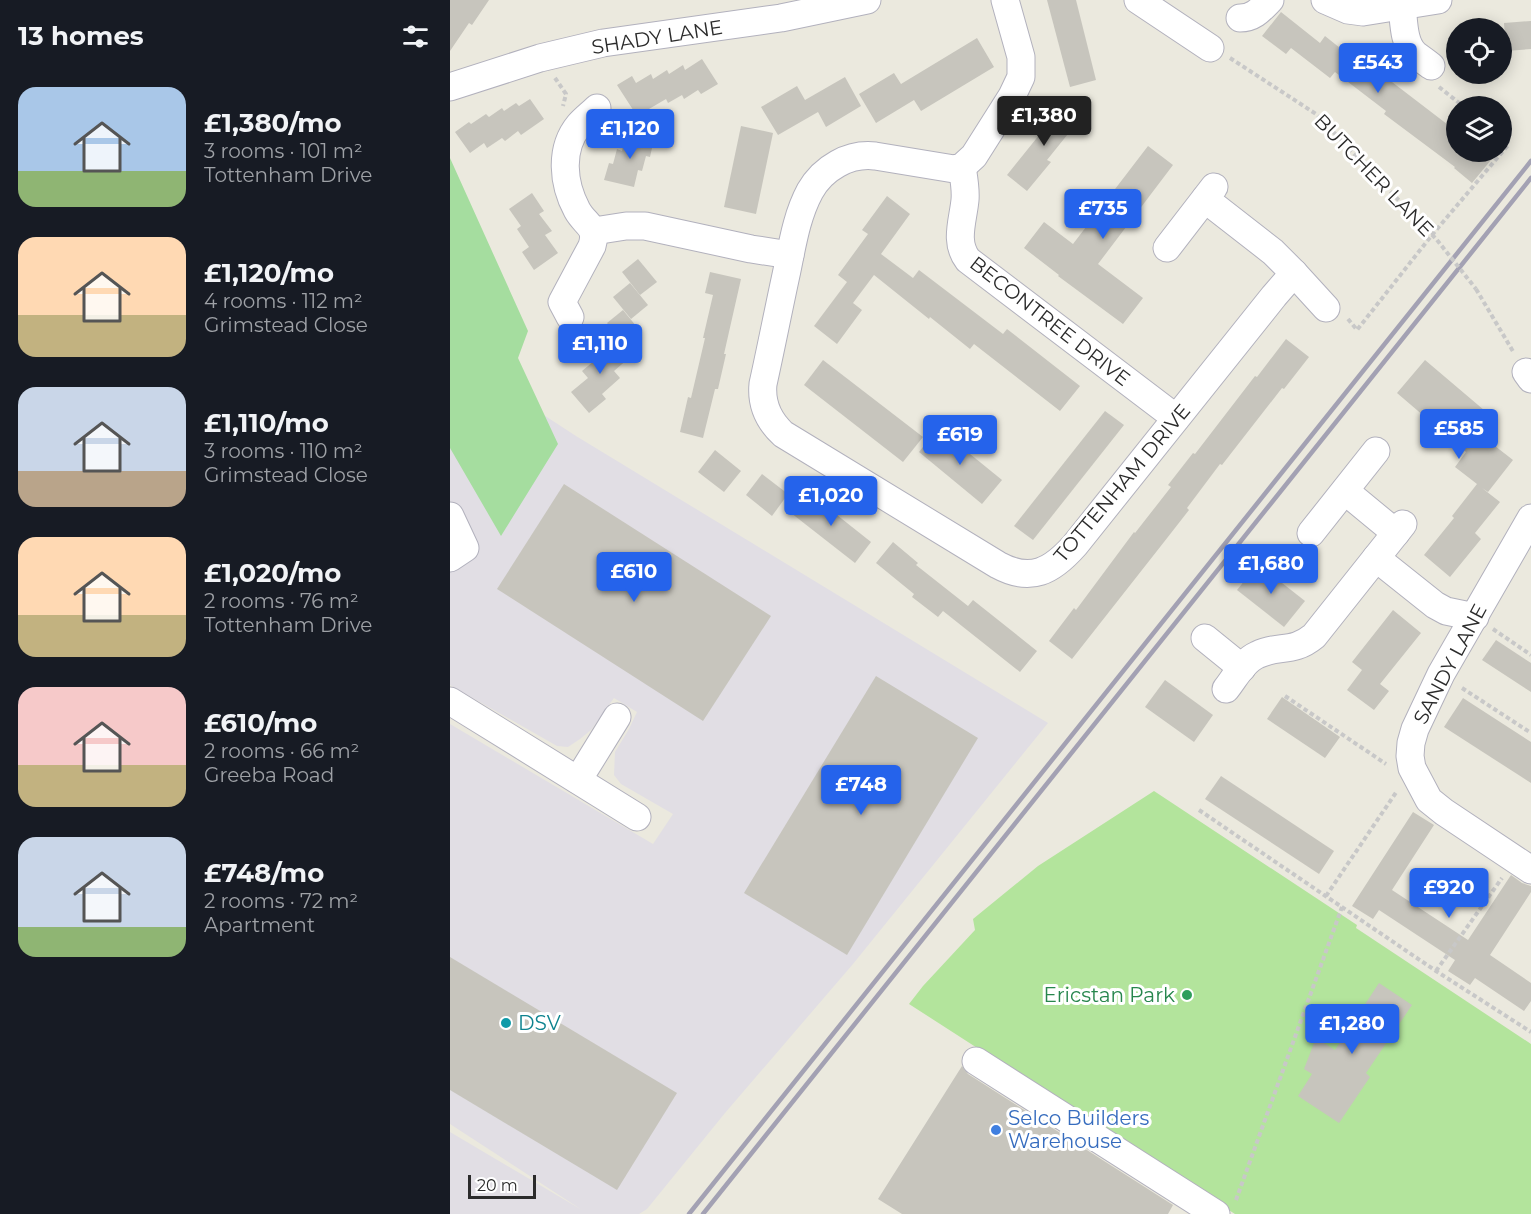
<!DOCTYPE html>
<html lang="en">
<head>
<meta charset="utf-8">
<style>
  body { margin:0; font-family:Montserrat,sans-serif; background:#20242c; color:#f1f3f6; height:100vh; display:flex; flex-direction:column; font-size:22px; white-space:nowrap }
  * { box-sizing:border-box; margin:0 }
  p { font-size:20px; color:#9ea1a6 }
  .icon { flex:none; width:33px; height:33px; fill:none; stroke:currentColor; stroke-width:2; stroke-linecap:round; stroke-linejoin:round }
  .map { position:relative; flex:1; overflow:hidden }
  .sheet { display:flex; flex-direction:column; background:#171b24; width:450px }
  .sheet>* { flex:none }
  .controls { position:absolute; left:996px; top:18px; display:grid; gap:12px }
  .controls a { display:grid; place-items:center; width:66px; height:66px; border-radius:50%; background:#171b24; box-shadow:0 3px 15px #0003; font-size:30px }
  .scale { position:absolute; left:18px; bottom:15px; width:68px; box-sizing:border-box; padding-left:6px; border:3px solid #2b2b2b; border-top:0; font-size:16px; line-height:21px; white-space:nowrap; color:#2b2b2b; -webkit-text-stroke:4px #fff; paint-order:stroke }
  .price { position:absolute; translate:-50% -51px; padding:0 14px; border-radius:6px; background:#2563eb; color:#fff; font-size:20px; line-height:39px; filter:drop-shadow(0 2px 3px #0008) }
  .price::after { content:''; position:absolute; left:50%; top:36px; width:18px; height:14px; margin-left:-9px; background:inherit; clip-path:polygon(0 0,100% 0,50% 100%) }
  .price.on { background:#222; color:#fff }
  ul { padding:0; list-style:none }
  li { display:flex; align-items:center; gap:18px; height:150px; padding:0 18px }
  li span { display:grid; place-items:center; flex:none; width:168px; height:120px; border-radius:18px; color:#555 }
  li>.icon { margin-inline-start:auto }
  span .icon { width:72px; height:72px; fill:#fffc; stroke-width:1 }
  li b { font-size:26px }
  h2 { display:flex; justify-content:space-between; align-items:center; height:72px; padding:0 18px; font-size:26px }
  main { display:flex; flex:1; min-height:0 }
  .map>svg:first-child { display:block }
  .industrial { fill:#e1dee4 }
  .green { fill:#a5dd9f }
  .pitch { fill:#b3e49c }
  .building { fill:#c7c5bd }
  .lines { fill:none; stroke-linecap:round; stroke-linejoin:round }
  .minor-casing { stroke:#b2b1bd; stroke-width:29 }
  .path { stroke:#c8c8c8; stroke-width:4; stroke-dasharray:4.5 3; stroke-linecap:butt }
  .minor { stroke:#fff; stroke-width:27 }
  .rail { stroke:#a3a1b3; stroke-width:4.5 }
  .path-bridge { stroke:#c8c8c8; stroke-width:4; stroke-dasharray:4.5 3; stroke-linecap:butt }
  .leisure-dot { fill:#2e9e5b; stroke:#fff; stroke-width:2 }
  .culture-dot { fill:#0f9aa8; stroke:#fff; stroke-width:2 }
  .shop-dot { fill:#3f7fe0; stroke:#fff; stroke-width:2 }
  .labels { text-anchor:middle; stroke-width:6; stroke-linejoin:round; paint-order:stroke }
  .street-label { font-size:20px; fill:#2b2b2b; stroke:#fff }
  .leisure-label { font-size:20px; fill:#27864d; stroke:#fff; text-anchor:end }
  .culture-label { font-size:20px; fill:#0d838f; stroke:#fff; text-anchor:start }
  .shop-label { font-size:20px; fill:#366cbe; stroke:#fff; text-anchor:start }
</style>
</head>
<body>
<main>
<section class="sheet">
<h2>13 homes<svg class="icon" aria-label="filters" viewBox="0 0 24 24"><path d="M4 7h16M4 17h16"/><circle cx="9" cy="7" r="2"/><circle cx="15" cy="17" r="2"/></svg></h2>
<ul>
<li><span style="background:linear-gradient(#a9c7e8 70%,#8fb573 0)"><svg class="icon" aria-label="home" viewBox="0 0 24 24"><path d="M3 11l9-7 9 7M6 9v11h12V9"/></svg></span><div><b>£1,380/mo</b><p>3 rooms · 101 m²</p><p>Tottenham Drive</p></div></li>
<li><span style="background:linear-gradient(#ffd9b3 65%,#c2b280 0)"><svg class="icon" aria-label="home" viewBox="0 0 24 24"><path d="M3 11l9-7 9 7M6 9v11h12V9"/></svg></span><div><b>£1,120/mo</b><p>4 rooms · 112 m²</p><p>Grimstead Close</p></div></li>
<li><span style="background:linear-gradient(#c9d6e8 70%,#b9a48a 0)"><svg class="icon" aria-label="home" viewBox="0 0 24 24"><path d="M3 11l9-7 9 7M6 9v11h12V9"/></svg></span><div><b>£1,110/mo</b><p>3 rooms · 110 m²</p><p>Grimstead Close</p></div></li>
<li><span style="background:linear-gradient(#ffd9b3 65%,#c2b280 0)"><svg class="icon" aria-label="home" viewBox="0 0 24 24"><path d="M3 11l9-7 9 7M6 9v11h12V9"/></svg></span><div><b>£1,020/mo</b><p>2 rooms · 76 m²</p><p>Tottenham Drive</p></div></li>
<li><span style="background:linear-gradient(#f6c9c9 65%,#c2b280 0)"><svg class="icon" aria-label="home" viewBox="0 0 24 24"><path d="M3 11l9-7 9 7M6 9v11h12V9"/></svg></span><div><b>£610/mo</b><p>2 rooms · 66 m²</p><p>Greeba Road</p></div></li>
<li><span style="background:linear-gradient(#c9d6e8 75%,#8fb573 0)"><svg class="icon" aria-label="home" viewBox="0 0 24 24"><path d="M3 11l9-7 9 7M6 9v11h12V9"/></svg></span><div><b>£748/mo</b><p>2 rooms · 72 m²</p><p>Apartment</p></div></li>
</ul>
</section>
<div class="map">
<svg width="1081" height="1214" viewBox="0 0 1081 1214">
  <rect width="100%" height="100%" fill="#ebe9de"/>
  <!-- industrial -->
  <polygon class="industrial" points="0,354 126,436 598,723 403,964 275,1113 197,1209 189,1214 0,1214 0,1132 132,1210 0,1124 0,724 203,844 223,814 171,784 164,775 165,752 179,729 187,712 164,698 141,730 130,739 118,747 107,746 0,685"/>
  <!-- green -->
  <polygon class="green" points="0,158 78,331 68,358 108,444 51,536 0,448"/>
  <!-- pitch -->
  <polygon class="pitch" points="704,791 907,925 906,928 1081,1044 1081,1214 785,1214 459,1004 473,986 525,930 523,919 588,866"/>
  <!-- building -->
  <g class="building">
    <polygon points="0,0 39,0 22,25 19,23 0,51"/>
    <polygon points="597,0 626,0 646,80 620,87"/>
    <polygon points="831,12 870,43 875,36 915,68 920,61 944,79 942,82 1006,131 1006,152 1031,152 1041,160 1022,183 1004,168 1005,167 934,114 936,111 885,72 880,78 841,48 836,54 812,36"/>
    <polygon points="1081,21 1081,49 1056,51 1054,23"/>
    <polygon points="527,38 544,67 471,111 464,100 426,123 409,94 444,73 451,84"/>
    <polygon points="252,59 268,84 251,94 248,90 234,99 232,95 218,103 216,99 187,116 167,85 182,76 186,83 201,74 203,79 217,70 219,74 233,65 235,70"/>
    <polygon points="395,77 411,106 376,127 368,112 328,135 311,107 347,86 355,100"/>
    <polygon points="80,99 94,119 71,135 68,131 55,141 52,138 37,148 34,143 20,153 5,132 19,122 21,124 36,114 39,117 52,108 54,111 66,103 69,106"/>
    <polygon points="611,103 630,119 597,160 601,162 577,191 557,175 590,134 587,131"/>
    <polygon points="291,126 323,133 306,214 274,207"/>
    <polygon points="176,133 204,139 200,157 196,156 192,171 188,170 184,187 154,180 159,163 163,164 167,149 172,151"/>
    <polygon points="698,146 723,165 648,264 693,298 673,324 608,276 609,275 574,248 594,222 623,244"/>
    <polygon points="82,193 94,211 89,214 102,231 95,235 108,253 84,270 72,252 79,247 67,229 71,226 59,209"/>
    <polygon points="437,196 460,214 431,254 463,278 469,270 553,334 557,329 630,386 610,411 524,344 520,349 480,317 479,319 424,275 403,303 412,310 387,344 364,326 397,282 388,275 418,234 412,230"/>
    <polygon points="188,259 207,282 190,295 172,272"/>
    <polygon points="260,272 291,279 274,354 276,354 268,389 265,389 253,438 230,432 238,397 241,398 255,338 253,338 263,295 255,293"/>
    <polygon points="180,283 198,305 181,319 163,297"/>
    <polygon points="173,310 191,332 174,345 157,323"/>
    <polygon points="161,337 179,358 164,371 170,378 152,394 156,399 139,413 121,392 138,378 132,371 150,356 146,350"/>
    <polygon points="836,339 859,357 834,389 832,388 772,465 770,464 737,508 739,510 714,542 622,659 599,641 624,608 626,610 684,532 685,533 721,487 718,485 743,453 745,454 805,376 807,377"/>
    <polygon points="373,360 473,437 453,462 354,385"/>
    <polygon points="975,360 1041,416 1027,432 1063,460 1038,492 1032,488 1050,502 1025,533 1031,539 1000,577 974,555 1004,518 1002,516 1027,484 1005,467 1016,452 947,393"/>
    <polygon points="655,411 674,425 583,540 564,526"/>
    <polygon points="488,428 552,480 532,504 469,452"/>
    <polygon points="265,450 291,471 274,492 248,472"/>
    <polygon points="312,474 338,494 322,516 296,495"/>
    <polygon points="114,484 321,616 253,721 47,589"/>
    <polygon points="358,492 421,542 405,563 341,513"/>
    <polygon points="443,542 468,563 466,565 518,606 523,600 587,651 570,672 493,611 488,617 462,597 464,594 426,563"/>
    <polygon points="808,564 855,601 834,627 787,590"/>
    <polygon points="943,610 971,633 930,684 939,691 924,710 897,690 912,670 902,662"/>
    <polygon points="1046,640 1081,663 1081,692 1032,660"/>
    <polygon points="426,676 528,738 397,955 294,893"/>
    <polygon points="715,680 763,715 744,742 695,707"/>
    <polygon points="832,697 890,737 875,758 817,719"/>
    <polygon points="1013,698 1081,742 1081,783 994,727"/>
    <polygon points="771,776 884,851 869,874 755,799"/>
    <polygon points="963,812 984,825 942,890 1018,940 1061,875 1072,883 1081,886 1081,892 1040,955 1081,983 1081,1001 1074,1011 1025,978 1020,985 998,971 1005,960 929,910 923,919 902,906"/>
    <polygon points="0,957 227,1093 167,1190 0,1090"/>
    <polygon points="929,983 962,1005 916,1073 920,1077 889,1123 848,1096 862,1074 854,1069 866,1038 885,1050"/>
    <polygon points="512,1066 518,1074 723,1205 718,1214 452,1214 428,1199"/>
  </g>
  <g class="lines">
    <!-- minor casing -->
    <g class="minor-casing">
      <g id="minor">
        <path d="M555 0 571 57V77L562 96 524 156 512 167 504 169 425 156C399 153 373 168 360 191 346 217 342 247 336 275 328 312 321 348 313 384 311 404 318 420 333 434L548 565C581 583 602 571 625 545L824 296 844 273"/>
        <polyline points="688,0 760,48"/>
        <polyline points="875,0 898,10 913,12 988,0"/>
        <path d="M952 6C954 21 953 43 965 54 970 58 976 62 981 66"/>
        <path d="M790 18C804 18 811 9 820 0"/>
        <polyline points="0,87 90,58 153,43 331,18 417,0"/>
        <path d="M512 167C514 179 516 189 515 200 513 221 504 242 518 260L726 418"/>
        <polyline points="755,199 823,252 844,273 876,308"/>
        <polyline points="144,231 176,226 195,226 301,249 340,255"/>
        <polyline points="717,248 764,187"/>
        <path d="M120 317 112 302 142 246C148 226 135 225 127 210 113 184 109 149 129 125 134 119 141 114 147 108"/>
        <polyline points="1076,372 1081,379"/>
        <polyline points="895,491 946,533"/>
        <polyline points="0,516 15,548 0,558"/>
        <polyline points="1081,518 991,674 965,729 961,743 960,756 962,768 979,800 994,812 1081,870"/>
        <polyline points="861,533 926,451"/>
        <polyline points="926,558 985,605 996,611 1025,617"/>
        <polyline points="755,638 792,668"/>
        <path d="M776 689C785 678 793 661 807 655 829 644 842 654 864 636L953 524"/>
        <polyline points="0,701 187,817"/>
        <polyline points="128,780 167,717"/>
        <polyline points="526,1061 766,1214"/>
      </g>
    </g>
    <!-- path -->
    <g class="path">
      <polyline points="780,58 866,114 987,240"/>
      <polyline points="105,78 116,94 113,106"/>
      <polyline points="989,87 1013,106"/>
      <polyline points="1026,289 1064,353"/>
      <polyline points="898,319 907,330 982,235 1059,144 1052,138"/>
      <polyline points="1043,629 1081,655"/>
      <polyline points="1012,688 1081,733"/>
      <polyline points="835,696 936,764"/>
      <polyline points="749,810 986,971 1081,1032"/>
      <polyline points="876,896 947,791"/>
      <polyline points="986,971 1052,878"/>
      <polyline points="786,1200 892,907"/>
    </g>
    <!-- minor -->
    <use href="#minor" class="minor"/>
    <!-- rail -->
    <g class="rail">
      <polyline points="239,1214 1081,161"/>
      <polyline points="253,1214 1081,178"/>
    </g>
    <!-- path-bridge -->
    <polyline class="path-bridge" points="987,240 1026,289"/>
  </g>
  <!-- markers -->
  <circle class="leisure-dot" cx="737" cy="995" r="6"/>
  <circle class="culture-dot" cx="56" cy="1023" r="6"/>
  <circle class="shop-dot" cx="546" cy="1130" r="6"/>
  <g class="labels">
    <!-- street labels -->
    <g class="street-label">
      <text transform="translate(207 37) rotate(-9)" y="7">SHADY LANE</text>
      <text transform="translate(924 175) rotate(46)" y="7">BUTCHER LANE</text>
      <text transform="translate(600 321) rotate(38)" y="7">BECONTREE DRIVE</text>
      <text transform="translate(672 483) rotate(-50)" y="7">TOTTENHAM DRIVE</text>
      <text transform="translate(1000 664) rotate(-62)" y="7">SANDY LANE</text>
    </g>
    <!-- leisure labels -->
    <g class="leisure-label">
      <text x="725" y="1002">Ericstan Park</text>
    </g>
    <!-- culture labels -->
    <g class="culture-label">
      <text x="68" y="1030">DSV</text>
    </g>
    <!-- shop labels -->
    <g class="shop-label">
      <text x="558" y="1125">Selco Builders<tspan x="558" dy="23">Warehouse</tspan></text>
    </g>
  </g>
</svg>
<div class="controls">
<a><svg class="icon" aria-label="locate" viewBox="0 0 24 24"><circle cx="12" cy="12" r="6"/><path d="M12 2v4M12 18v4M2 12h4M18 12h4"/></svg></a>
<a><svg class="icon" aria-label="layers" viewBox="0 0 24 24"><path d="M12 4l9 5-9 5-9-5zM3 14l9 5 9-5"/></svg></a>
</div>
<div class="scale">20 m</div>
<b class="price" style="left:928px;top:94px">£543</b>
<b class="price on" style="left:594px;top:147px">£1,380</b>
<b class="price" style="left:180px;top:160px">£1,120</b>
<b class="price" style="left:653px;top:240px">£735</b>
<b class="price" style="left:150px;top:375px">£1,110</b>
<b class="price" style="left:1009px;top:460px">£585</b>
<b class="price" style="left:510px;top:466px">£619</b>
<b class="price" style="left:381px;top:527px">£1,020</b>
<b class="price" style="left:821px;top:595px">£1,680</b>
<b class="price" style="left:184px;top:603px">£610</b>
<b class="price" style="left:411px;top:816px">£748</b>
<b class="price" style="left:999px;top:919px">£920</b>
<b class="price" style="left:902px;top:1055px">£1,280</b>
</div>
</main>
</body>
</html>
